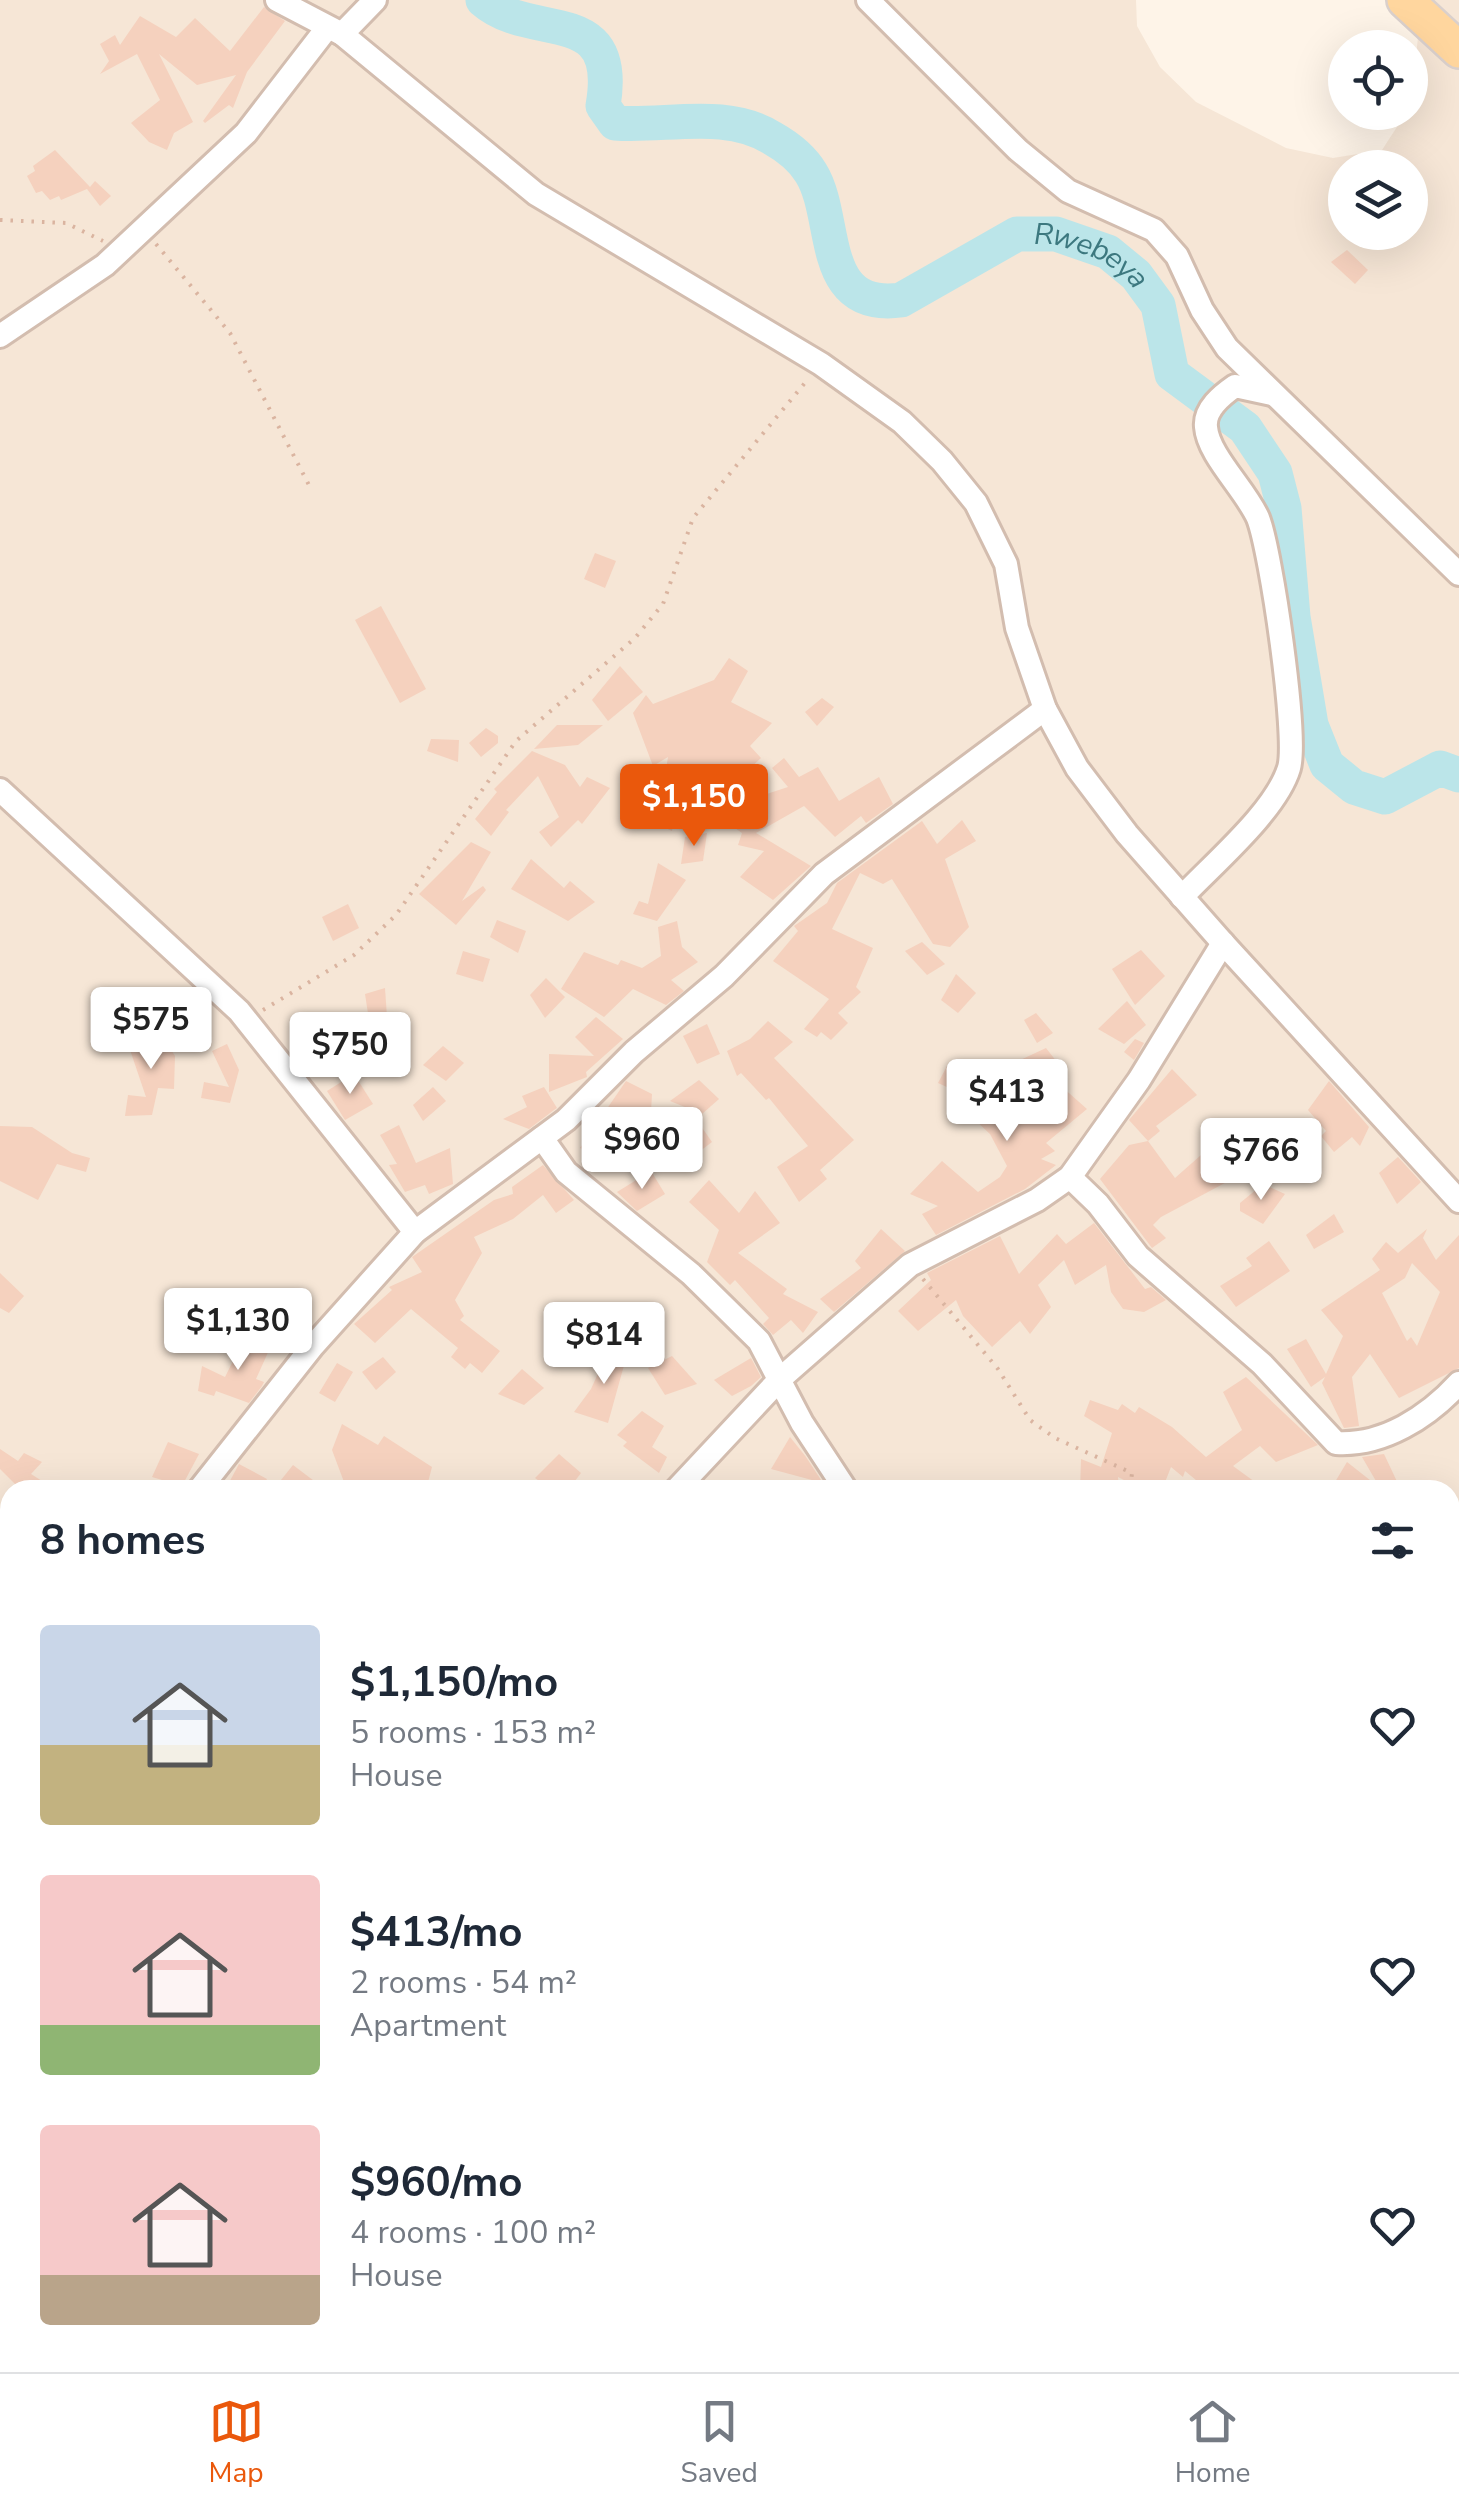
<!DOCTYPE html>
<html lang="en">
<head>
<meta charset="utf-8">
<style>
  body { margin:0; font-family:"Nunito Sans",sans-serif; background:#f2f2f3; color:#1f2937; height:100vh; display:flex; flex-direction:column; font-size:38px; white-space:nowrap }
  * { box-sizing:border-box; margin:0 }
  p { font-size:32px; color:#747a83 }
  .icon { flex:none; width:55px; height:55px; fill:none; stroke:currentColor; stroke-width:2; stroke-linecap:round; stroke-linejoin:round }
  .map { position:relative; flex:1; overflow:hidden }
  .side { position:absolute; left:0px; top:1480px; width:1460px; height:892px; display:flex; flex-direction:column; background:#fff; border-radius:30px 30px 0 0; box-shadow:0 10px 40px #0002 }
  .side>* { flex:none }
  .fabs { position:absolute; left:1328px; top:30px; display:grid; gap:20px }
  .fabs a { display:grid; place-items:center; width:100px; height:100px; border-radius:50%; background:#fff; box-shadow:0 10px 40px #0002; font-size:50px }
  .price { position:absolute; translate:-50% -85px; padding:0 22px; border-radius:10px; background:#fff; color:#222; font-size:32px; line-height:65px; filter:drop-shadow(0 2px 5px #0008) }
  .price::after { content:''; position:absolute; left:50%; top:60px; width:30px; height:22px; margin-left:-15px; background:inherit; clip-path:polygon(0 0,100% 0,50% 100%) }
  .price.active { background:#ea580c; color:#fff }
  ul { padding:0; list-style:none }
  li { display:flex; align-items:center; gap:30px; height:250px; padding:0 40px }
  li span { display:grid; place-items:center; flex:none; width:280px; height:200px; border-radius:10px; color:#555 }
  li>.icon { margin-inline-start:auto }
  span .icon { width:120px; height:120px; fill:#fffc; stroke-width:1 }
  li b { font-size:42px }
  h2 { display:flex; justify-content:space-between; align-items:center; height:120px; padding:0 40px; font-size:42px }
  .tabs { display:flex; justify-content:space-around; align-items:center; height:140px; border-top:2px solid #e0e1e3; background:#fff; font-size:28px; color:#747a83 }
  .tabs a { display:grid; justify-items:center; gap:5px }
  .tabs .active { color:#ea580c }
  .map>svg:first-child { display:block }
  .residential { fill:#f6e6d6; fill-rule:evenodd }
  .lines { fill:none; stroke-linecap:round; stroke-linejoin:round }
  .river { stroke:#bbe5e9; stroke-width:35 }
  .building { fill:#f5d1be; fill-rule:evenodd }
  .minor-casing { stroke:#d3bdaf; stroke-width:28 }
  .primary-casing { stroke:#dad0cc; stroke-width:40 }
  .path { stroke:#dab4a0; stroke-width:4; stroke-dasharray:2.5 8; stroke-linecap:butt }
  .minor { stroke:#fff; stroke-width:22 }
  .primary { stroke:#ffd69e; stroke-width:35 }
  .labels { text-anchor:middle; stroke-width:8; stroke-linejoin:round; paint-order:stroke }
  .water-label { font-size:30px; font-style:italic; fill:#3c787f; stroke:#fff8ef }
</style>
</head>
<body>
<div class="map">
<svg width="1459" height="2372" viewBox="0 0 1459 2372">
  <rect width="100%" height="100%" fill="#fef4e8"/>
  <!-- residential -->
  <path class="residential" d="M0 0H1136L1137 26 1160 67 1196 102 1286 148 1333 158 1382 150 1406 113 1410 112 1422 0H1459V1730L1450 1732V1490H10V2362H1450V2169L1459 2173V2372H0ZM1345 168H1410V232H1345Z"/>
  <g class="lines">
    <!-- river -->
    <path class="river" id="s1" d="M483 0C532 43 621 1 603 106L615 123C665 127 726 109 772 138 788 147 802 158 811 173 839 218 816 311 901 300L1017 234H1056L1108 252 1136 275 1158 305 1172 374 1245 428 1275 473 1284 508 1293 617 1311 725 1327 765 1354 787 1385 797 1440 768 1459 775"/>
  </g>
  <!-- building -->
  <g class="building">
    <polygon points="264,7 285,21 247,72 233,108 229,105 205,123 203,121 236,75 197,85 159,54 193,122 174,133 167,150 149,142 131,123 160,100 137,54 100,74 109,61 100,44 115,35 120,45 140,16 176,37 195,18 230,51"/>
    <polygon points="55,150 90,187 95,181 111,196 100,206 87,189 61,200 59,196 50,200 42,191 36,193 27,176 35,171 33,166"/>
    <polygon points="1347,250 1368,270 1355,284 1331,262"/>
    <polygon points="595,553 616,561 605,588 584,579"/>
    <polygon points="381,606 426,689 400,703 355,620"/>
    <polygon points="729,658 748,671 731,702 772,723 750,746 761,758 723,793 728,764 677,807 672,831 657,824 668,757 653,766 633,713 646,695 653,704 714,680"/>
    <polygon points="620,666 643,692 608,721 592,700"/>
    <polygon points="822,698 834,707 817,726 805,712"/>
    <polygon points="557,725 603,725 578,745 534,749"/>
    <polygon points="486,728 498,736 498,743 481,757 469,743"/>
    <polygon points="431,739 459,740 458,762 427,751"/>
    <polygon points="532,751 565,765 580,787 587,777 610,788 582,824 578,820 551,847 539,832 559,817 538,776 506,810 509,812 491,836 475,819 497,792 494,789"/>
    <polygon points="784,758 799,777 818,767 839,801 879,777 893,804 866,823 861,816 835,837 804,806 756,833 811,866 773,900 740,877 764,851 738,845 742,833 712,812 788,787 772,768"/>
    <polygon points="962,820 976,841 945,859 969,927 950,947 933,944 892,879 883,884 860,873 832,929 873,948 856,987 861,992 838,1013 848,1023 831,1040 821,1032 817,1037 804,1029 829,999 773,961 798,931 794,926 827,903 837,883 922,821 937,844"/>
    <polygon points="707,833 703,861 681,864 685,837"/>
    <polygon points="471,842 491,852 462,901 483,886 486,890 456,925 419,894"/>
    <polygon points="531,859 564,888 570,881 595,902 568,921 511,889"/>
    <polygon points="658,863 686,880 657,921 633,914 639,901 648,904"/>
    <polygon points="348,904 359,928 333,941 322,917"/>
    <polygon points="497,920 526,931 518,953 490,937"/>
    <polygon points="677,921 682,947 698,962 671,980 684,991 666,1005 633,989 604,1017 561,989 584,952 618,965 621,960 642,968 661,956 658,927"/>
    <polygon points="922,942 945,964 927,975 905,951"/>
    <polygon points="1141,950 1165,976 1135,1005 1112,969"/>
    <polygon points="463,951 490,959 483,982 456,974"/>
    <polygon points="956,974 976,993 958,1013 941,1000"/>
    <polygon points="546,978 565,997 545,1018 530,995"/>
    <polygon points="385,988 387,1017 369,1020 365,994"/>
    <polygon points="1127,1001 1146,1025 1124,1044 1098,1029"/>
    <polygon points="1036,1013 1053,1033 1037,1043 1024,1020"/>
    <polygon points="596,1017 623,1039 586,1072 587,1077 549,1092 549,1054 594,1056 575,1037"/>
    <polygon points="768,1021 793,1042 774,1058 854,1140 820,1170 827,1179 799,1202 777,1167 808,1146 769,1098 766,1100 741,1073 737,1076 727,1051 750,1039"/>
    <polygon points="707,1024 720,1054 697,1064 683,1036"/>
    <polygon points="160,1032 175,1056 174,1089 158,1088 152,1115 125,1116 128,1095 146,1097 127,1041"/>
    <polygon points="1135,1039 1144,1043 1134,1060 1124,1052"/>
    <polygon points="227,1044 239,1070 230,1103 201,1098 204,1082 229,1087 212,1051"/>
    <polygon points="443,1046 464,1063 446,1081 423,1065"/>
    <polygon points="1046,1048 1064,1071 1052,1078 1087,1109 1046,1143 1055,1151 1041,1159 1056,1165 1025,1189 936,1235 922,1214 938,1206 910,1194 942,1161 978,1192 1000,1177 1007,1166 990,1134 974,1119 1020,1080 1012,1064"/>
    <polygon points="947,1066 968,1077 962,1094 938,1083"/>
    <polygon points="1172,1069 1197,1095 1156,1126 1160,1131 1148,1141 1129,1120"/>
    <polygon points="354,1074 373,1104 345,1120 327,1091"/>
    <polygon points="699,1080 719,1099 702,1114 670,1101"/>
    <polygon points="626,1081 652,1094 651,1112 634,1129 649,1136 648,1160 610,1152 608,1159 580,1148"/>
    <polygon points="1329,1081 1369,1127 1360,1146 1352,1137 1334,1152 1321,1136 1326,1131 1308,1110"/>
    <polygon points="433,1087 446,1101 423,1121 413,1105"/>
    <polygon points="544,1087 557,1108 554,1110 529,1129 503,1119 527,1107 522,1096"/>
    <polygon points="696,1119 712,1142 687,1161 674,1136"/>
    <polygon points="399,1125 416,1163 450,1148 453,1184 429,1194 425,1185 405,1192 389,1165 397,1164 380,1135"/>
    <polygon points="0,1126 32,1127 72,1153 90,1158 86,1172 57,1164 38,1200 0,1181"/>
    <polygon points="1226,1133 1253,1168 1161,1217 1153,1225 1166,1238 1152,1248 1100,1179 1129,1145 1148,1141 1175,1178"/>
    <polygon points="1398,1157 1421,1182 1397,1204 1379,1173"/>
    <polygon points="543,1165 574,1200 556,1213 543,1195 513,1219 474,1237 482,1253 455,1300 464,1316 460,1320 500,1351 482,1373 470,1363 465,1369 451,1357 458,1348 411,1309 375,1343 354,1324 392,1290 389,1287 422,1272 412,1257 494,1200 513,1194 512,1187"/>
    <polygon points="651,1171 665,1194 637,1211 617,1192"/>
    <polygon points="709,1180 739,1213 755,1191 780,1223 738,1253 787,1289 783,1294 818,1312 803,1333 791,1320 773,1335 763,1324 769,1318 735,1280 730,1285 707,1262 719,1230 689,1202"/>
    <polygon points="1263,1184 1285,1194 1263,1224 1240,1211 1240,1203"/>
    <polygon points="1334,1214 1344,1232 1314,1249 1306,1235"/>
    <polygon points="1094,1223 1145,1289 1151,1287 1166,1300 1144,1312 1123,1309 1111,1292 1106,1265 1075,1285 1064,1260 1038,1285 1051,1307 1030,1334 1020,1321 992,1347 963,1316 956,1300 918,1331 898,1311 931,1280 927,1273 1000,1236 1019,1274 1057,1234 1066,1244"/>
    <polygon points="881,1229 905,1251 834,1312 820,1299 861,1268 855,1261"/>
    <path d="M1427 1229 1423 1238 1436 1260 1459 1235V1368L1399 1398 1370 1354 1352 1377 1359 1426 1344 1428 1322 1383 1325 1377 1311 1387 1287 1349 1306 1339 1326 1374 1343 1336 1321 1310 1380 1270 1372 1259 1386 1242 1398 1253ZM1412 1263 1440 1292 1417 1346 1411 1337 1407 1341 1382 1293 1405 1278Z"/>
    <polygon points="1269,1241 1290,1271 1236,1307 1220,1286 1252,1266 1246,1258"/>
    <polygon points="0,1273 24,1296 9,1313 0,1308"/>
    <polygon points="305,1306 309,1320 298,1341 271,1331 272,1311"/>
    <polygon points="246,1335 270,1348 256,1379 264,1382 262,1386 249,1403 216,1391 214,1396 198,1391 202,1366 225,1377"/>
    <polygon points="610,1347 628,1351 608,1423 574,1412 591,1389"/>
    <polygon points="672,1356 697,1384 665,1395 648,1368"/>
    <polygon points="383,1357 396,1372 376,1390 362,1372"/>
    <polygon points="751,1358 761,1377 751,1386 732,1396 714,1380"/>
    <polygon points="337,1363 353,1372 335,1402 319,1393"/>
    <polygon points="522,1369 544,1388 524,1405 498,1394"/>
    <polygon points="1246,1377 1318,1445 1276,1462 1260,1446 1233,1466 1266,1490 1208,1490 1185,1471 1183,1477 1171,1467 1162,1490 1143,1490 1118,1477 1119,1490 1080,1490 1081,1459 1101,1467 1112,1433 1084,1416 1090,1400 1118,1410 1122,1404 1135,1413 1139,1407 1172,1427 1206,1457 1242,1430 1223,1392"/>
    <polygon points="642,1411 664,1426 652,1447 667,1457 659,1473 623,1446 627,1442 617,1435"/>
    <polygon points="342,1424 378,1445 384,1436 432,1467 426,1490 402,1490 404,1484 347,1490 332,1450"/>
    <polygon points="790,1437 806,1457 823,1483 771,1469"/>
    <polygon points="168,1442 199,1454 182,1486 152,1477"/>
    <polygon points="0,1449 18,1461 24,1453 42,1462 31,1474 56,1490 21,1490 0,1469"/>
    <polygon points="559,1454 581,1473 568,1490 552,1490 535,1478"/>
    <polygon points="1384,1454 1401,1490 1352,1490 1335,1482 1347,1462 1380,1488 1362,1457"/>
    <polygon points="239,1464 267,1479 260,1490 225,1490"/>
    <polygon points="293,1465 326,1490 273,1490"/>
  </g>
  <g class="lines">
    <!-- minor casing -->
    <g class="minor-casing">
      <g id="minor">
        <polyline points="277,0 342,34 536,194 821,364 902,422 942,461 976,503 1006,564 1017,628 1045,709 1077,768 1127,834 1223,943 1459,1201"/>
        <polyline points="868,0 1018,150 1068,191 1154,230 1177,256 1202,310 1227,348 1459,574"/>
        <polyline points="342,34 375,0"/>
        <polyline points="0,336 105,265 246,133 327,28"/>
        <polyline points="0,790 239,1011 415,1232"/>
        <path d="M1182 897C1214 863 1276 811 1289 768 1298 736 1271 551 1258 518 1245 489 1208 455 1206 427 1204 409 1222 395 1235 386L1272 394"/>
        <polyline points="542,1138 566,1172 691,1274 759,1341 802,1423 846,1490"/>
        <path d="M1070 1177 1098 1204 1138 1256 1262 1364 1336 1443C1383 1446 1428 1417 1459 1383"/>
        <polyline points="199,1490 312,1347 415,1232 566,1120 634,1052 724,976 824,874 1045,709"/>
        <polyline points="676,1490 780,1379 910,1265 1037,1200 1070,1177 1139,1080 1223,943"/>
        <polyline points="1450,1610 1459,1606"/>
        <polyline points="1450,2282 1459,2279"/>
        <polyline points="0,2312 10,2316"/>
        <polyline points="1450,2345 1459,2355"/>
        <polyline points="170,2362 203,2372"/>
        <polyline points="1186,2362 1192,2372"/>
        <polyline points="317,2372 325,2362"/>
        <polyline points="1225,2372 1241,2362"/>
      </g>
    </g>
    <!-- primary casing -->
    <g class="primary-casing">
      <polyline id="primary" points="1405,0 1459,50"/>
    </g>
    <!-- path -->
    <g class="path">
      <polyline points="0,220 66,223 103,241"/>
      <polyline points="156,244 230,333 310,487"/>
      <polyline points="263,1010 354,955 396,915 516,741 635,638 663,604 693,518 809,378"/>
      <polyline points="923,1279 998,1369 1030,1420 1055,1438 1132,1473 1130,1490"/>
    </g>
    <!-- minor -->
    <use href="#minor" class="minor"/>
    <!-- primary -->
    <use href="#primary" class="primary"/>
  </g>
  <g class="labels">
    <!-- water labels -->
    <g class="water-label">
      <text dy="10" stroke="none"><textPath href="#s1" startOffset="808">Rwebeya</textPath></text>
    </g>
  </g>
</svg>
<div class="fabs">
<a><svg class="icon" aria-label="locate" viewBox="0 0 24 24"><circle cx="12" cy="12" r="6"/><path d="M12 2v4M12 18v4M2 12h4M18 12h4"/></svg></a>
<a><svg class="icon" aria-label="layers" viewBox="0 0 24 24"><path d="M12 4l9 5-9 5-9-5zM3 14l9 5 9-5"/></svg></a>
</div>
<b class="price active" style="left:694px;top:849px">$1,150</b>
<b class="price" style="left:151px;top:1072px">$575</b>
<b class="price" style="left:350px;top:1097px">$750</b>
<b class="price" style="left:1007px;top:1144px">$413</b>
<b class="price" style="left:642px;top:1192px">$960</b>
<b class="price" style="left:1261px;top:1203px">$766</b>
<b class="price" style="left:238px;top:1373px">$1,130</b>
<b class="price" style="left:604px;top:1387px">$814</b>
<section class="side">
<h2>8 homes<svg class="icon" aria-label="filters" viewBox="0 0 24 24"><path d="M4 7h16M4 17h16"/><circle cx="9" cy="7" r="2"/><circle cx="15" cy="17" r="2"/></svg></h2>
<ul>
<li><span style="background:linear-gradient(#c9d6e8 60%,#c2b280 0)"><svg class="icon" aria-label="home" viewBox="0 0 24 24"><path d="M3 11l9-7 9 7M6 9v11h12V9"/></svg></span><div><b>$1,150/mo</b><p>5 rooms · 153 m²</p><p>House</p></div><svg class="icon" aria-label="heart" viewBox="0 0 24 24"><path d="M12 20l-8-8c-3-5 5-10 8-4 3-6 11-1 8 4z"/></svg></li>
<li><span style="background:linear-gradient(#f6c9c9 75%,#8fb573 0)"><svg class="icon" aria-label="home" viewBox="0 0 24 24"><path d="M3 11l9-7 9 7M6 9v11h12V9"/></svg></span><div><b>$413/mo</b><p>2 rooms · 54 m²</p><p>Apartment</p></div><svg class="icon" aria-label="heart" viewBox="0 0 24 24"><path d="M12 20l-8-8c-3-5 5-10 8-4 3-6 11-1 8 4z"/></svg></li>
<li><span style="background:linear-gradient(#f6c9c9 75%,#b9a48a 0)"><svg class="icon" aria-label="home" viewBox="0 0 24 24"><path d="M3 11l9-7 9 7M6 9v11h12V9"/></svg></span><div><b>$960/mo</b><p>4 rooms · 100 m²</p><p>House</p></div><svg class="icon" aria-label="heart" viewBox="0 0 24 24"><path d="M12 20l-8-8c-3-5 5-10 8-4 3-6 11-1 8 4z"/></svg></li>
</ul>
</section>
</div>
<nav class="tabs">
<a class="active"><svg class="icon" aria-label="map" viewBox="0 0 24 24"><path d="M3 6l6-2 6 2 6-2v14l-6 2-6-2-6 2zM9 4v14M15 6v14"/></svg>Map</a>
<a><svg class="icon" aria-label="saved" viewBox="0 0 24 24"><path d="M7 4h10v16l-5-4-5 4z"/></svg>Saved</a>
<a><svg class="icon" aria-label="home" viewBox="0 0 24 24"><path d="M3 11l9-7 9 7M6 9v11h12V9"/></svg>Home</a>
</nav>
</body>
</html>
